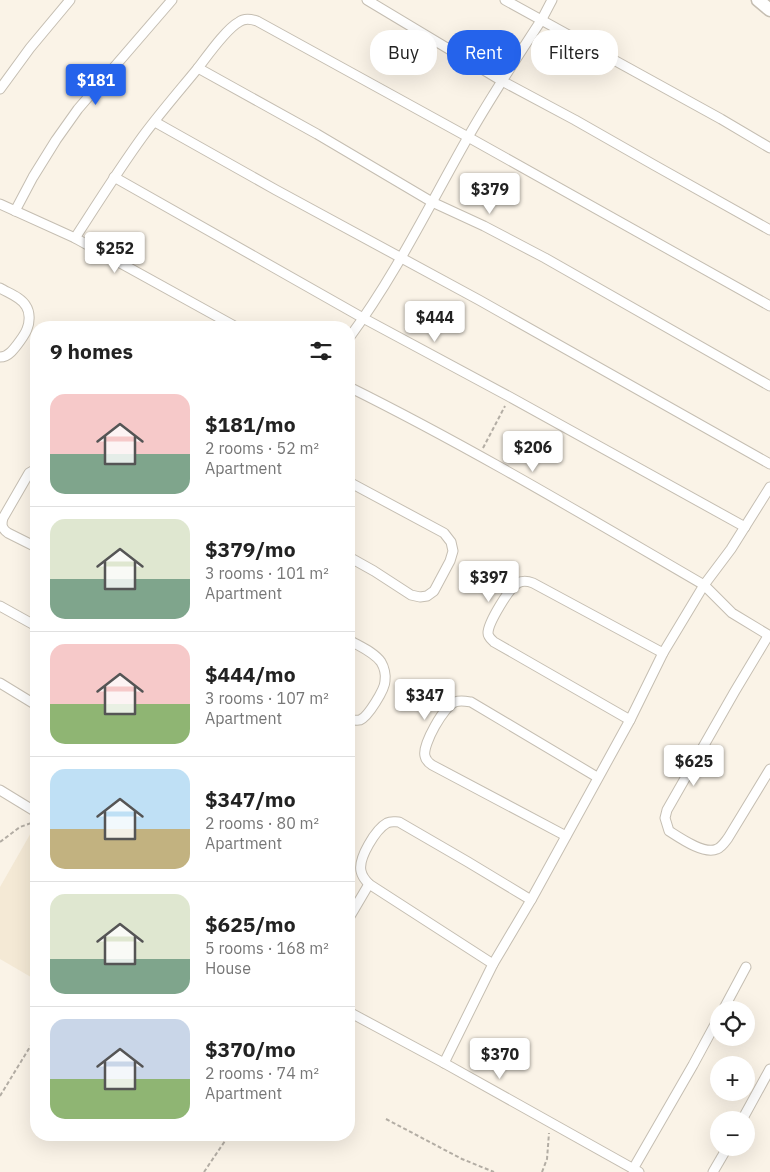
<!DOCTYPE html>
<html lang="en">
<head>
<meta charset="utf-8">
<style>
  body { margin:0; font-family:"IBM Plex Sans",sans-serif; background:#f6f6f6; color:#222; height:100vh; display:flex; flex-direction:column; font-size:19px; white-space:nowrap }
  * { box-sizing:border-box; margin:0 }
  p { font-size:16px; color:#767676 }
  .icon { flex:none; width:28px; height:28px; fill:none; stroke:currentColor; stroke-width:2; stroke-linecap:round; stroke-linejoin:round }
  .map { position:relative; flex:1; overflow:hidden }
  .side { position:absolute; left:30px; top:321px; width:325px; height:820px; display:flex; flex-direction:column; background:#fff; border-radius:20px; box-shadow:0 5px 20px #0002 }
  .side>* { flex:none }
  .banner { position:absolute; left:370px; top:30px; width:325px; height:45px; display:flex; gap:10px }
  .tools { position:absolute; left:710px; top:1001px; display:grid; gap:10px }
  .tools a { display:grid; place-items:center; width:45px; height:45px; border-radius:50%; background:#fff; box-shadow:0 5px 20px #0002; font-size:25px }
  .price { position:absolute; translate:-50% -42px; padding:0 11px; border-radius:5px; background:#fff; color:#222; font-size:16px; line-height:32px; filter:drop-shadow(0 1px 2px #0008) }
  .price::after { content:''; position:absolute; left:50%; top:30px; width:15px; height:11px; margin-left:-8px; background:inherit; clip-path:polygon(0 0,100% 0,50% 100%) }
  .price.on { background:#2563eb; color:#fff }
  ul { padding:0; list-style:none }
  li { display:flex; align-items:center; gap:15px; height:125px; padding:0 20px }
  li+li { border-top:1px solid #e0e0e0 }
  li span { display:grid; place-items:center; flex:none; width:140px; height:100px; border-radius:15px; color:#555 }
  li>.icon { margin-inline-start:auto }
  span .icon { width:60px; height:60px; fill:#fffc; stroke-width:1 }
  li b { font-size:21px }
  h2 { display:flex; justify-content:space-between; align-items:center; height:60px; padding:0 20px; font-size:21px }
  .pill { padding:0 18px; border-radius:20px; background:#fff; box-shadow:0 5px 20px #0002; font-size:18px; line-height:45px }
  .pill.on { background:#2563eb; color:#fff }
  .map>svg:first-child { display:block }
  .built { fill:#f4e9d5 }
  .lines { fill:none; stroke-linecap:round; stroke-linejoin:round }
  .minor-casing { stroke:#c5beb2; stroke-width:11 }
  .secondary-casing { stroke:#c5beb2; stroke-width:15 }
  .path { stroke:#b3ada4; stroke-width:2; stroke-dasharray:4 2.5; stroke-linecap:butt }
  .minor { stroke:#fff; stroke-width:9 }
  .secondary { stroke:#fff; stroke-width:12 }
</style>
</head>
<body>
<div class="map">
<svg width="770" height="1172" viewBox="0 0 770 1172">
  <rect width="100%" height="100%" fill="#faf3e7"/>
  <!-- built -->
  <polygon class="built" points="36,824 36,980 0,959 0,887"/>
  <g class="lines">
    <!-- minor casing -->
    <g class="minor-casing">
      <g id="minor">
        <polyline points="367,0 502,81 575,120 654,165 770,230"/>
        <polyline points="505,0 721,119 770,148"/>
        <polyline points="198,68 317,134 432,202 484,226 545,258 770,386"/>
        <polyline points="0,89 30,48 70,0"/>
        <polyline points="155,122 276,190 479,300 770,464"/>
        <polyline points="114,177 363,318 510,397 745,527"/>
        <polyline points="0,204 75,238 238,328"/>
        <polyline points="15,211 33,177 56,140 78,109 172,0"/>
        <path d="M75 238C97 204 119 169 143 136 160 113 180 90 198 68 208 55 226 29 239 22 244 18 251 19 257 21L468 137 770 306"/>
        <path d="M0 288C8 293 21 297 26 306 30 312 30 322 27 329 25 335 15 348 11 352 8 355 4 357 0 357"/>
        <path d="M349 338C395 276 429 206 467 139 490 98 516 59 542 19L552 0"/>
        <path d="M349 387C470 447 587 517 704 585L732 613 770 636"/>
        <path d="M36 469 29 473 3 518C1 525 2 529 8 533L36 547"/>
        <polyline points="349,482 444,533 451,542 453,551 450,561 434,591 427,596 420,597 411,595 374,571 349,557"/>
        <polyline points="0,606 36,626"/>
        <path d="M768 636 735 691 667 810 665 818 669 831C680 838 704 855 717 849 722 847 725 842 728 838L770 769"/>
        <path d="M349 640C359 646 374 652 381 662 384 667 386 675 385 681 385 689 368 717 360 720 356 721 353 720 349 719"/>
        <polyline points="0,683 36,705"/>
        <path d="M630 720 494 642C491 639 488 637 488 633 488 623 509 588 518 583 523 580 528 581 533 583L663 653"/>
        <polyline points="0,790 36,812"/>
        <path d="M566 836 432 765C429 763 426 761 425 756 422 745 444 706 455 702 460 700 465 701 471 702L597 777"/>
        <polyline points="349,918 369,884"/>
        <path d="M493 964 369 884C365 880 362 876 361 871 358 858 376 829 387 823 391 821 394 822 399 822L468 862 531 900"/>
        <polyline points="723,1010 746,967"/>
        <polyline points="349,1012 444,1063 639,1172"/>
        <polyline points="444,1063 493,964 531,900 630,720 663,653 704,585 731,549 770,487"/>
        <polyline points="742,1120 770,1069"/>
        <polyline points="633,1169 693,1065 719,1017"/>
        <polyline points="713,1172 727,1148"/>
      </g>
    </g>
    <!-- secondary casing -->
    <g class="secondary-casing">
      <polyline id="secondary" points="758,0 770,10"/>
    </g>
    <!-- path -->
    <g class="path">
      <polyline points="483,448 505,406"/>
      <polyline points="0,842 20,827 34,822"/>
      <polyline points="0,1096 36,1037"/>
      <polyline points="386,1119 462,1159 494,1172"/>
      <polyline points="204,1172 229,1135"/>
      <polyline points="542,1172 547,1159 549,1133"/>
    </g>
    <!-- minor -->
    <use href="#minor" class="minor"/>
    <!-- secondary -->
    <use href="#secondary" class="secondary"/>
  </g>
</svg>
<div class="tools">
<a><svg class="icon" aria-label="locate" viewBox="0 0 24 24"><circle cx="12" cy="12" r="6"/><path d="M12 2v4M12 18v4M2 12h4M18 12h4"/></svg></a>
<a>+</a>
<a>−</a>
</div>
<b class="price on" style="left:96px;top:106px">$181</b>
<b class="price" style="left:490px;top:215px">$379</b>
<b class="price" style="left:115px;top:274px">$252</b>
<b class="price" style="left:435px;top:343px">$444</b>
<b class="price" style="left:533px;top:473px">$206</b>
<b class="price" style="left:489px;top:603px">$397</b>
<b class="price" style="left:425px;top:721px">$347</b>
<b class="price" style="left:694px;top:787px">$625</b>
<b class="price" style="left:500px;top:1080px">$370</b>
<div class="banner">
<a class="pill">Buy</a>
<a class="pill on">Rent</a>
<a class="pill">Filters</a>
</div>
<section class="side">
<h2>9 homes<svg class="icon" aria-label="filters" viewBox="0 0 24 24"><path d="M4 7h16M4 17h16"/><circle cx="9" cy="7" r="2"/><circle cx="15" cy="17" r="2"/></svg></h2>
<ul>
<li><span style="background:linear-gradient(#f6c9c9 60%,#7fa58c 0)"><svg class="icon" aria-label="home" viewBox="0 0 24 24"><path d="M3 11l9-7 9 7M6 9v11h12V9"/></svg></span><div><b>$181/mo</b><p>2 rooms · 52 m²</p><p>Apartment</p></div></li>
<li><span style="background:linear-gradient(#dfe7d0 60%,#7fa58c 0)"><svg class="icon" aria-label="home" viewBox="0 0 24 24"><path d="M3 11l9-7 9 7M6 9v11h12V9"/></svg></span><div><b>$379/mo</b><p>3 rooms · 101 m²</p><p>Apartment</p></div></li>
<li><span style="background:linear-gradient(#f6c9c9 60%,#8fb573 0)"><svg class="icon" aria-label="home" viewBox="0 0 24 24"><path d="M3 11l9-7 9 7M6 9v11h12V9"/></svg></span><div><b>$444/mo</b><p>3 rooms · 107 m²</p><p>Apartment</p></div></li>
<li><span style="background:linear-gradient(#bfe0f5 60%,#c2b280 0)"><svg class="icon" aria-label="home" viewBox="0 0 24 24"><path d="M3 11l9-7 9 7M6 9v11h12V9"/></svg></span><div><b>$347/mo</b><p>2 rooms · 80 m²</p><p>Apartment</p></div></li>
<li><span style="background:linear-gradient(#dfe7d0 65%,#7fa58c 0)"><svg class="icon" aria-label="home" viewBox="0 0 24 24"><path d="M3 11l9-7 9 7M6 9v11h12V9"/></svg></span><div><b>$625/mo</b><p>5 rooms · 168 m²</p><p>House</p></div></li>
<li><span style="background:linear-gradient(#c9d6e8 60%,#8fb573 0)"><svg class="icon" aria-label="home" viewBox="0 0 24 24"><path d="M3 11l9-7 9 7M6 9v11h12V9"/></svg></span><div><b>$370/mo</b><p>2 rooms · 74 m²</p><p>Apartment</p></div></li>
</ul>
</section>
</div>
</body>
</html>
